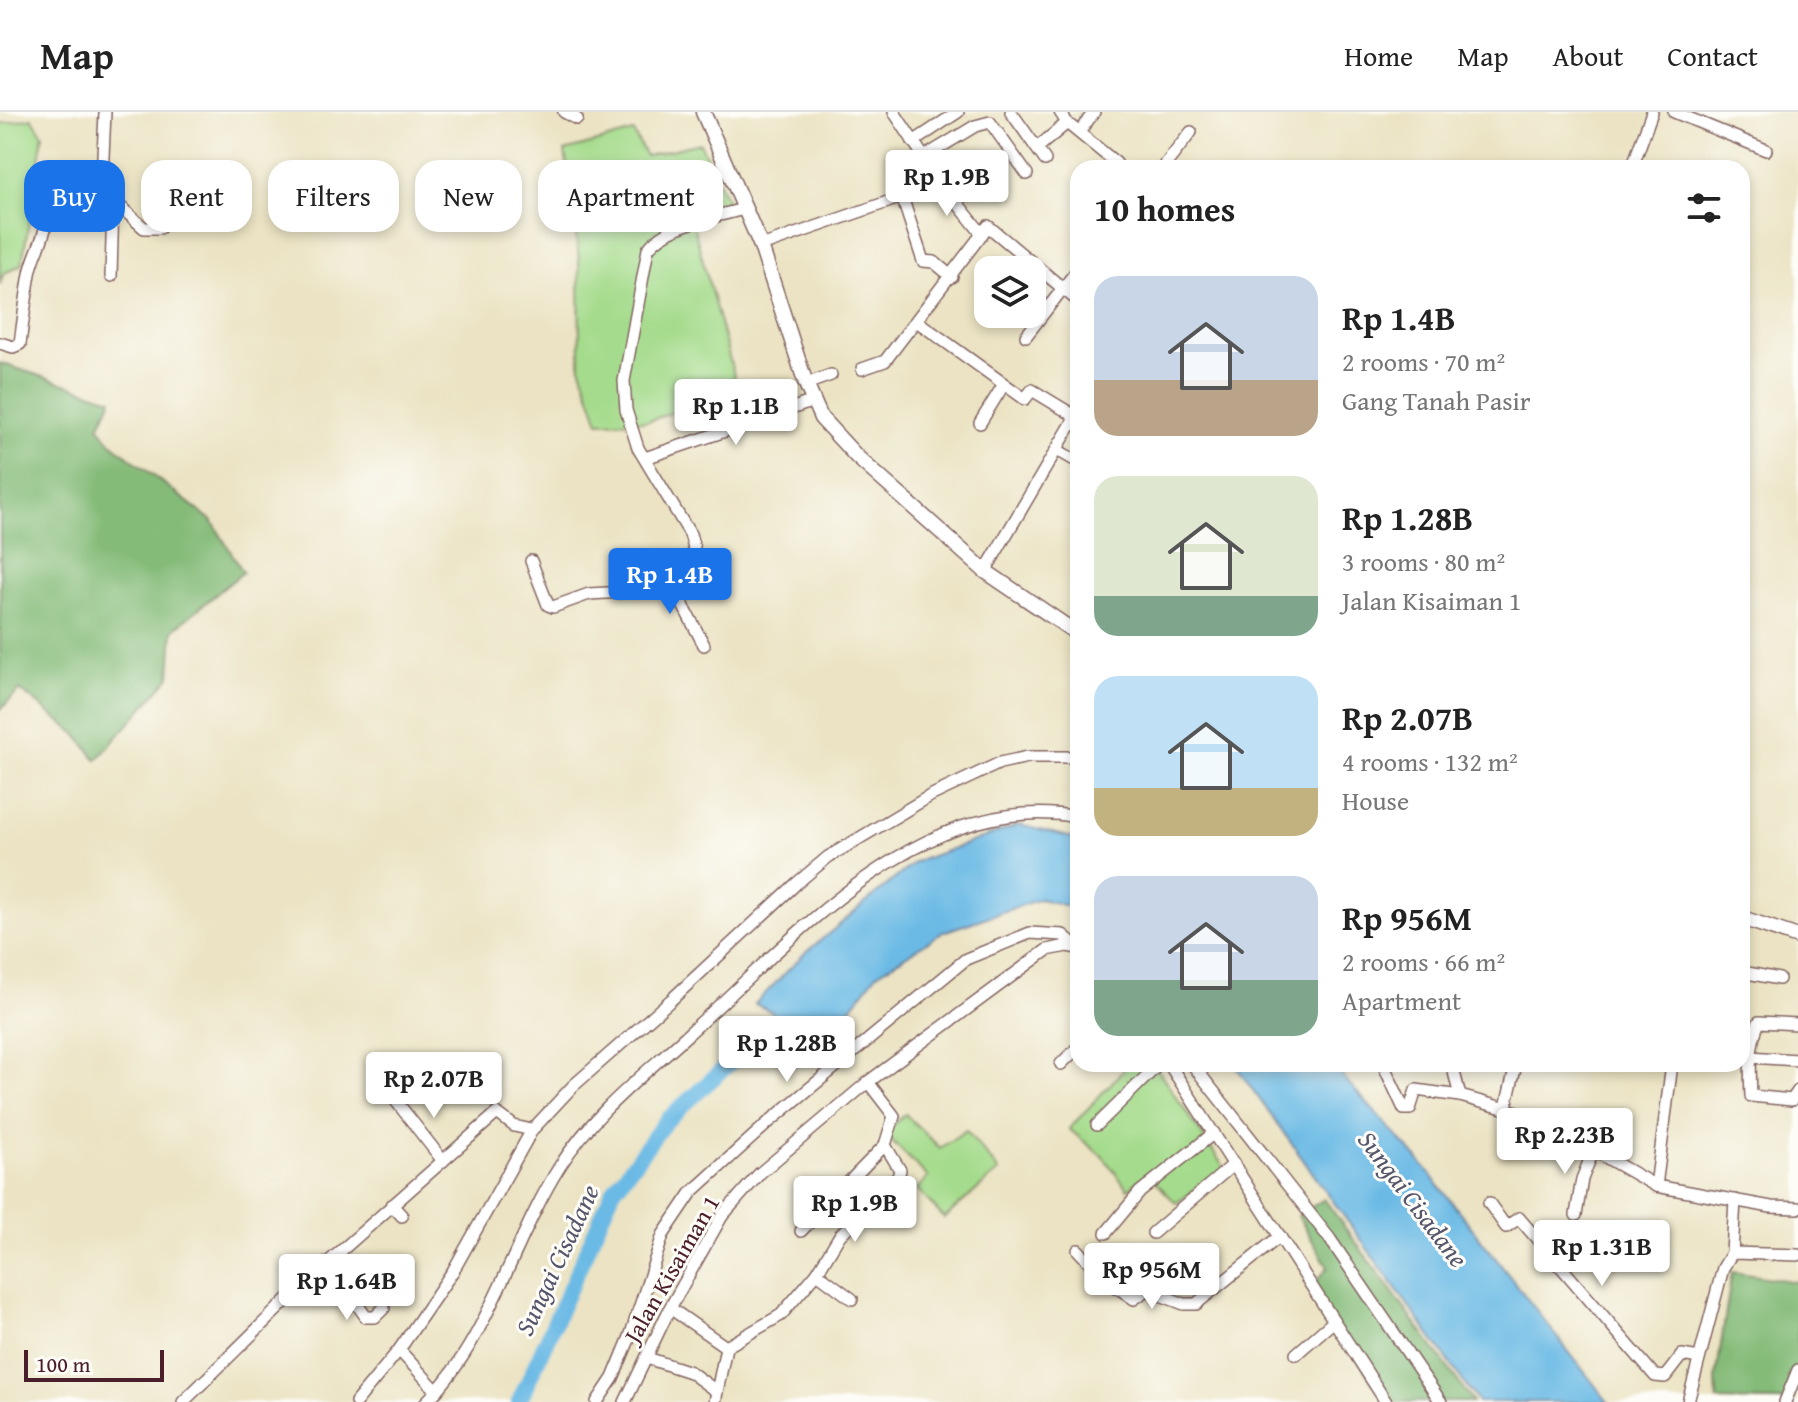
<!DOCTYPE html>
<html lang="en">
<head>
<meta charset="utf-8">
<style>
  body { margin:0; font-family:"Gentium Book Plus",serif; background:#f2f2f2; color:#222; height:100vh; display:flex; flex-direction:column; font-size:30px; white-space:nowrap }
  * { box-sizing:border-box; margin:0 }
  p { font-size:26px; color:#767676 }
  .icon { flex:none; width:44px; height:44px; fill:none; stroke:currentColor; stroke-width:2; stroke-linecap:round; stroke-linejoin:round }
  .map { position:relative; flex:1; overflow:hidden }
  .panel { position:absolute; left:1070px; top:48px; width:680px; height:912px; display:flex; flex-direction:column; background:#fff; border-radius:24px; box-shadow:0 4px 12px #0003 }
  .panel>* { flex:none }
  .hud { position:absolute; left:24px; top:48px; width:760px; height:72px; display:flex; gap:16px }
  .tools { position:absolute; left:974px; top:144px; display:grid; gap:16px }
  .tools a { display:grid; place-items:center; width:72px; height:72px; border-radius:16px; background:#fff; box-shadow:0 4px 12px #0003; font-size:40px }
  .scale { position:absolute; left:24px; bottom:20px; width:140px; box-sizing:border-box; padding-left:8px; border:4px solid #4a1f2b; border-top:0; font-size:22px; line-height:28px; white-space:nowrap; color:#4a1f2b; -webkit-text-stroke:6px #fdfcf7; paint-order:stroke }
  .price { position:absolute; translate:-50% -68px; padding:0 18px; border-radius:8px; background:#fff; color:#222; font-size:26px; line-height:52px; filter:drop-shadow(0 2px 4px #0008) }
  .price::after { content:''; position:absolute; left:50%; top:48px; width:24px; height:18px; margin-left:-12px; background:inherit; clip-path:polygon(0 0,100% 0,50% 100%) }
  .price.selected { background:#1a73e8; color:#fff }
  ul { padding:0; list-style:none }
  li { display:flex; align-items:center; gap:24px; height:200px; padding:0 24px }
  li span { display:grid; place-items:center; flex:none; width:224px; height:160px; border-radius:24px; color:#555 }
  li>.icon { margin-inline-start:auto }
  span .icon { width:96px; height:96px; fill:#fffc; stroke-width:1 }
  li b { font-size:34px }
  h2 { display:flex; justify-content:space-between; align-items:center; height:96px; padding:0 24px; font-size:34px }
  .chip { padding:0 28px; border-radius:24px; background:#fff; box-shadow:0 4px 12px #0003; font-size:28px; line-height:72px }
  .chip.selected { background:#1a73e8; color:#fff }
  header { display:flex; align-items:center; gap:48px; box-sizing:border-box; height:112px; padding:0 40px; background:#fff; border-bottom:2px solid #e0e0e0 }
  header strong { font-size:38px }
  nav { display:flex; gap:44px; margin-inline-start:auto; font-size:28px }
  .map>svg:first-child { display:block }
  .green { fill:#a5db8c; stroke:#787d5c; stroke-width:2 }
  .forest { fill:#84bb78; stroke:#676d52; stroke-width:2 }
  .water { fill:#6abae5; stroke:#5a6c88; stroke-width:2 }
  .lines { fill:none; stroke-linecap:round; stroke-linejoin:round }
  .river { stroke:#6abae5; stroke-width:16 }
  .minor-casing { stroke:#826460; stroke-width:14 }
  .tertiary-casing { stroke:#826460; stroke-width:17 }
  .minor { stroke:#fff; stroke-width:11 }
  .tertiary { stroke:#fff; stroke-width:14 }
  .labels { text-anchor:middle; stroke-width:6; stroke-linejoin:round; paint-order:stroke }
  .street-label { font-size:24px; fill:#4a1f2b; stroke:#fdfcf7 }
  .water-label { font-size:26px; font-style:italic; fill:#55556c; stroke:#fdfcf7 }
</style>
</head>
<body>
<header>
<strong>Map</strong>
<nav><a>Home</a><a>Map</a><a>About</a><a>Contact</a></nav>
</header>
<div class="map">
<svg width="1798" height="1290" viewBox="0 0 1798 1290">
  <rect width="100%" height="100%" fill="#fdfcf7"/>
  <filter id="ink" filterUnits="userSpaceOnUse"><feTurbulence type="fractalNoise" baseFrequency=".0125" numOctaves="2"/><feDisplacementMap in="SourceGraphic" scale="16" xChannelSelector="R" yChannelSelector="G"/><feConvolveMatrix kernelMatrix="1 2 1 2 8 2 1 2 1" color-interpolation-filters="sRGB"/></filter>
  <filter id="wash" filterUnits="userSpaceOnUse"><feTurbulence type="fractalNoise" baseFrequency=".006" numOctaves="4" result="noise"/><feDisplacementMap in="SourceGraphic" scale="32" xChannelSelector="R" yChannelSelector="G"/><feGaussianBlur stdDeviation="1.8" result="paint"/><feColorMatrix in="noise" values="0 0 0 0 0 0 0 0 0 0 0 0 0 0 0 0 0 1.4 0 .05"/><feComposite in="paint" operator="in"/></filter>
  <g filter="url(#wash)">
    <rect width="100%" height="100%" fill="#ebe3c3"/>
    <!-- green -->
    <g class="green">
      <polygon points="32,6 43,23 22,152 3,162 0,173 0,12"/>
      <polygon points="633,20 646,44 700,31 728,91 691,105 738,278 648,309 599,310 580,254 579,147 565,39"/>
      <polygon points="1129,952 1154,952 1225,1057 1176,1091 1148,1062 1128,1077 1103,1045 1069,1017"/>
      <polygon points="905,1002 940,1036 966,1018 999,1059 944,1106 917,1077 928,1065 884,1021"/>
    </g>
    <!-- forest -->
    <g class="forest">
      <polygon points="0,251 112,287 99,315 111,331 212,409 243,460 173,518 170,565 97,648 76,622 20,578 0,598"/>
      <polygon points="1324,1087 1473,1290 1386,1290 1311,1176 1328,1155 1298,1104"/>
      <polygon points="1732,1160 1798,1170 1798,1268 1788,1289 1717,1288 1716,1266"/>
    </g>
    <!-- water -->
    <g class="water">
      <polygon points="1019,713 1078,727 1078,797 1040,787 943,820 877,862 827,927 755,892 804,842 915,750"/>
      <polygon points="1234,952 1331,952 1418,1047 1608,1290 1478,1290"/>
    </g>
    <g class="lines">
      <!-- river -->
      <polyline class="river" points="519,1290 613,1079 666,1009 795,892"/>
    </g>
  </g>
  <g filter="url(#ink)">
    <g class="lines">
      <!-- minor casing -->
      <g class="minor-casing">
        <g id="minor">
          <polyline points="564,0 577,7"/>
          <polyline points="894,0 939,68 982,122"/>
          <polyline points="1011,0 1045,48"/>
          <polyline points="1060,0 1067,11"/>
          <polyline points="1674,0 1766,38"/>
          <polyline points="1080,19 1094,0"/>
          <polyline points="913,30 958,0"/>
          <polyline points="1037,36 1067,11 1116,51"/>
          <polyline points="924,45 975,14 990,10 1027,62"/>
          <polyline points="1166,56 1166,52 1191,20"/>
          <polyline points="1632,56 1652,0"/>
          <polyline points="902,85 923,149 934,150 952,165"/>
          <polyline points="114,89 144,116 160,116"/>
          <polyline points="761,134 902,85 939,68"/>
          <polyline points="111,164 113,90"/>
          <polyline points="918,210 1025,287 1032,278 1075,304"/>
          <polyline points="1026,224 1078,157"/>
          <path d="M0 231 13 235 20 232C23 209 26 185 30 162 34 138 52 119 44 94L48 90H113L115 73 102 67 105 0"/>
          <polyline points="862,257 885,249 988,114 1078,189"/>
          <polyline points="806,272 831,263"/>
          <polyline points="980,311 1004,272"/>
          <polyline points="1057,338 1078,350"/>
          <polyline points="645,346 814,289"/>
          <path d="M531 449 548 493 553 495 589 482 624 480 690 447 694 436 690 422 638 336 626 298 624 269 648 137C667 111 714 106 743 97"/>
          <polyline points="665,459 704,533"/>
          <polyline points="985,459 1078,301"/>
          <polyline points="1742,860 1779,867"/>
          <path d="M1798 912 1759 910C1748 936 1750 957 1751 984L1792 988 1798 979"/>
          <polyline points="1749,945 1798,948"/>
          <polyline points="1061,952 1078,935"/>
          <polyline points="1169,952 1386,1290"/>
          <polyline points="1192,952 1330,1127 1441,1290"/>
          <polyline points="1383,952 1404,997 1410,997 1416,978 1460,984"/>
          <polyline points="1452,952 1460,984 1535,1005 1656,1074 1771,1095 1798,1096"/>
          <polyline points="396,989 443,1049"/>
          <polyline points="1506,995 1516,952"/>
          <polyline points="1097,1013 1159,952"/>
          <polyline points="1656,1074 1672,952"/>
          <polyline points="1489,1091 1506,1115 1519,1106 1655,1264 1665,1265 1682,1243 1699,1246"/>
          <polyline points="392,1093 402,1104"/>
          <polyline points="1576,1103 1582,1067 1594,1037"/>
          <polyline points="801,1119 885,1033"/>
          <polyline points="1106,1121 1140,1080 1214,1021"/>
          <polyline points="1153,1121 1234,1052"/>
          <polyline points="1078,1138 1105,1167 1134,1187 1147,1178 1184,1192 1196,1192 1280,1124"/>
          <polyline points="1732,1141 1735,1088"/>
          <polyline points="328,1150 366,1205 375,1205 384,1196"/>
          <polyline points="817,1161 852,1187"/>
          <polyline points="670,1196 726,1235"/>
          <polyline points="399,1238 437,1279"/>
          <polyline points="1296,1242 1334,1209"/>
          <polyline points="647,1246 690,1260 716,1279"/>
          <polyline points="183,1290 298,1177 497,1001 514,1014 532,1018"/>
          <polyline points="356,1290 399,1238 453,1159 532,1018 573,974 671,888 797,771 828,745 930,684 1000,651 1028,645 1078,645"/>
          <path d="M426 1290C487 1232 514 1126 560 1054 594 1001 640 966 686 924 791 830 921 676 1078 705"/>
          <polyline points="597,1290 613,1266 630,1225 663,1123 692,1080 769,1010 966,847 1030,821 1063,823 1078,836"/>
          <polyline points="625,1290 670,1196 722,1104 760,1061 868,970 1047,838 1067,834 1078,836"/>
          <polyline points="715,1290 726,1235 781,1203 817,1161 840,1123 898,1065 900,1058 885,1033 894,1004 868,970"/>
          <polyline points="1688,1290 1723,1156 1732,1141 1798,1143"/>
          <polyline points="1785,1290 1798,1258"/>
        </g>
      </g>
      <!-- tertiary casing -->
      <g class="tertiary-casing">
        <g id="tertiary">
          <polyline points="703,0 761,134 806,272 821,306 857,345 985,459 1078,522"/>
          <polyline points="1742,806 1798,825"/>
        </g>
      </g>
      <!-- minor -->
      <use href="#minor" class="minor"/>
      <!-- tertiary -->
      <use href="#tertiary" class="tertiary"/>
    </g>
  </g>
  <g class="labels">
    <!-- street labels -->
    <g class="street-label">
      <text transform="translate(672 1157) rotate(-60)" y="8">Jalan Kisaiman 1</text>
    </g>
    <!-- water labels -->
    <g class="water-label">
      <text transform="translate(1413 1087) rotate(53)" y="9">Sungai Cisadane</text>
      <text transform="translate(557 1148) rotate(-65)" y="9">Sungai Cisadane</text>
    </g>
  </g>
</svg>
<div class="tools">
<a><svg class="icon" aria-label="layers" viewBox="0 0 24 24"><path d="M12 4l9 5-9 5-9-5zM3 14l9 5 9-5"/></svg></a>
</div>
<div class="scale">100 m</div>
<b class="price" style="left:947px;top:106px">Rp 1.9B</b>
<b class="price" style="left:736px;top:335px">Rp 1.1B</b>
<b class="price selected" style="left:670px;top:504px">Rp 1.4B</b>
<b class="price" style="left:787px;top:972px">Rp 1.28B</b>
<b class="price" style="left:434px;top:1008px">Rp 2.07B</b>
<b class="price" style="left:1565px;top:1064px">Rp 2.23B</b>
<b class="price" style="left:855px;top:1132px">Rp 1.9B</b>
<b class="price" style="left:1602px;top:1176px">Rp 1.31B</b>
<b class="price" style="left:1152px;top:1199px">Rp 956M</b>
<b class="price" style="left:347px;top:1210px">Rp 1.64B</b>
<div class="hud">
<a class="chip selected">Buy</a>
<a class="chip">Rent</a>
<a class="chip">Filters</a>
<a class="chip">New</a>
<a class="chip">Apartment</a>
</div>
<section class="panel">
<h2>10 homes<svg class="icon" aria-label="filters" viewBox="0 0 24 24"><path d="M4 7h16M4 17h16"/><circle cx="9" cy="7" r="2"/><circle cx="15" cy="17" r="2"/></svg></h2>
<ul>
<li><span style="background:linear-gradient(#c9d6e8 65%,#b9a48a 0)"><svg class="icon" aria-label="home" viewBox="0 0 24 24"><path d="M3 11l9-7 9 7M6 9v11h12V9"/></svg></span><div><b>Rp 1.4B</b><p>2 rooms · 70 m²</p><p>Gang Tanah Pasir</p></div></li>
<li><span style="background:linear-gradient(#dfe7d0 75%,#7fa58c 0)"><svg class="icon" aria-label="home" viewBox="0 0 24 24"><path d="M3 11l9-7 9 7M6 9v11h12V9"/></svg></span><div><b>Rp 1.28B</b><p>3 rooms · 80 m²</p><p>Jalan Kisaiman 1</p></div></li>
<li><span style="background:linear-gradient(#bfe0f5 70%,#c2b280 0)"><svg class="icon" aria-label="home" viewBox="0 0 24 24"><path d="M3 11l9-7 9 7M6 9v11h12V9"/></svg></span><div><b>Rp 2.07B</b><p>4 rooms · 132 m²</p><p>House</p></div></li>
<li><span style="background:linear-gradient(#c9d6e8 65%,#7fa58c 0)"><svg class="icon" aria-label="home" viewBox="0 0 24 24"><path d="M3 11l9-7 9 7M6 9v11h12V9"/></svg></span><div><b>Rp 956M</b><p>2 rooms · 66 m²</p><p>Apartment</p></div></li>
</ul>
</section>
</div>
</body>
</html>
